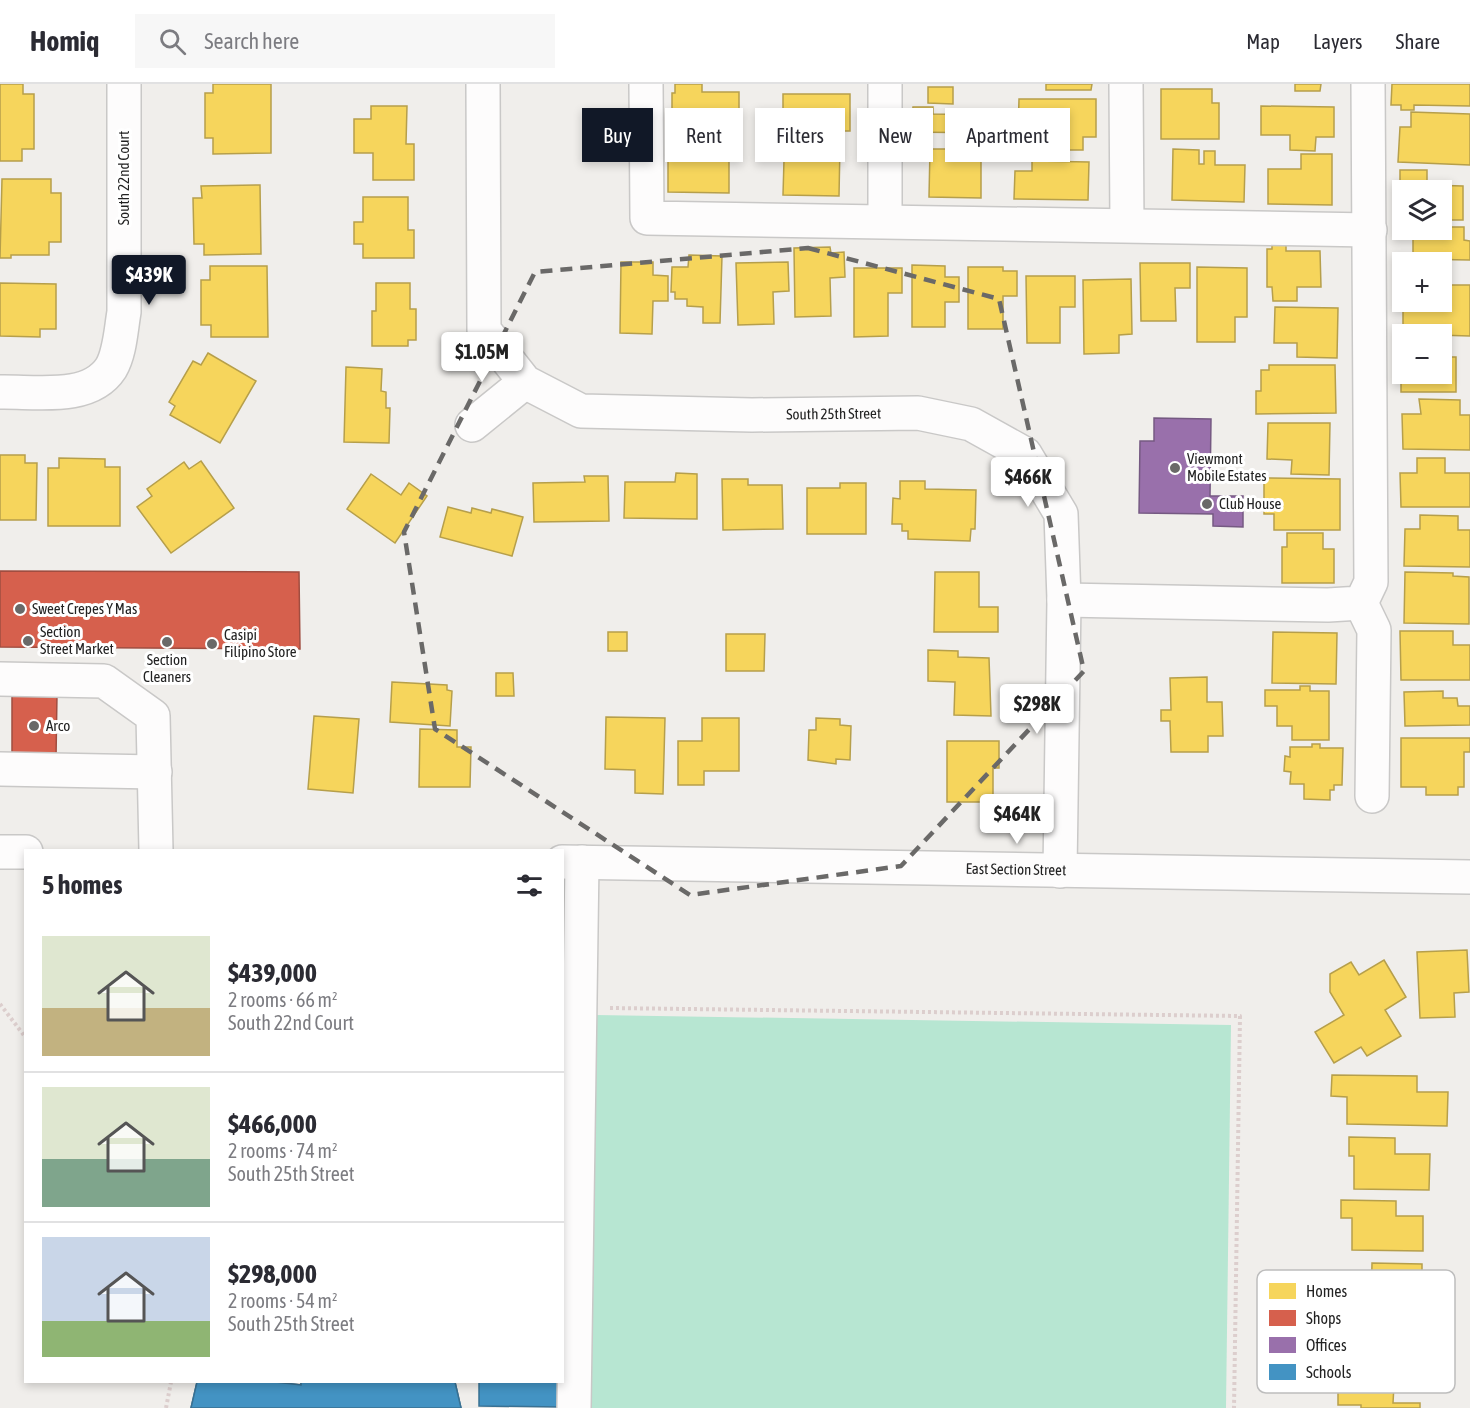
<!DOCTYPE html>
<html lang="en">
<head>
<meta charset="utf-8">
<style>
  body { margin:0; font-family:"Asap Condensed",sans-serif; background:#f7f7f7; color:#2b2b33; height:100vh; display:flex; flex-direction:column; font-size:22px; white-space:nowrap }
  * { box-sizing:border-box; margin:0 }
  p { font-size:20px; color:#7c7c81 }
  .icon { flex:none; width:33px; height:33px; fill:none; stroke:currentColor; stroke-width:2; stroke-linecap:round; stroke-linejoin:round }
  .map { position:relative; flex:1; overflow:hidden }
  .sheet { position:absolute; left:24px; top:765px; width:540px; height:534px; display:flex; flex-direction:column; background:#fff; border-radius:0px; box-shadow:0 3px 9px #0003 }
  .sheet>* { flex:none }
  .banner { position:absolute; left:582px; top:24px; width:570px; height:54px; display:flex; gap:12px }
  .tools { position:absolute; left:1392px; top:96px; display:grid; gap:12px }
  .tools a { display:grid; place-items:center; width:60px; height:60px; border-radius:0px; background:#fff; box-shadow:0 3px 9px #0003; font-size:30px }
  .price { position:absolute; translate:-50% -51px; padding:0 14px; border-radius:6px; background:#fff; color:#222; font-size:20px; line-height:39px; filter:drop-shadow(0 2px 3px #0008) }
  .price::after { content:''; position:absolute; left:50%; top:36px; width:18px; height:14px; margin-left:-9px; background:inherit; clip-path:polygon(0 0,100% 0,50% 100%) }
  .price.active { background:#111827; color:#fff }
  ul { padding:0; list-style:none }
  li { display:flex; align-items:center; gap:18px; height:150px; padding:0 18px }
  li+li { border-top:2px solid #e1e1e2 }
  li span { display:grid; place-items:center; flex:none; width:168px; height:120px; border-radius:0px; color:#555 }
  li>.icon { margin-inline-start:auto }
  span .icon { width:72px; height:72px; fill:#fffc; stroke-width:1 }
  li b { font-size:26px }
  h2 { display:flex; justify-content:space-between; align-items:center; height:72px; padding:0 18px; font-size:26px }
  .tag { padding:0 21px; border-radius:0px; background:#fff; box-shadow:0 3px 9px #0003; font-size:21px; line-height:54px }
  .tag.active { background:#111827; color:#fff }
  header { display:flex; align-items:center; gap:36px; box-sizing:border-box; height:84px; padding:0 30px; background:#fff; border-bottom:2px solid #e1e1e2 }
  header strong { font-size:28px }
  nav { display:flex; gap:33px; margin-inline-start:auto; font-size:21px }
  .search { width:420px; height:54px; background:#f7f7f7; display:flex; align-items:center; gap:15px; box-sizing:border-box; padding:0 21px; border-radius:0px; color:#7c7c81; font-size:22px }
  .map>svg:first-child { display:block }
  .pitch { fill:#b7e6d2 }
  .homes { fill:#f6d55c; stroke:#b69f4b; stroke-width:1.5 }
  .shops { fill:#d6604d; stroke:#a04d40; stroke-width:1.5 }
  .offices { fill:#9970ab; stroke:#755982; stroke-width:1.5 }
  .schools { fill:#4393c3; stroke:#397193; stroke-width:1.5 }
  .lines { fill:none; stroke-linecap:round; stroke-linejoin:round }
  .minor-casing { stroke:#c9c8c7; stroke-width:36 }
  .path { stroke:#dccecd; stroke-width:4; stroke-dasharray:3 3; stroke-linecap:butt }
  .minor { stroke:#fdfcfc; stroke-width:33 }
  .marked { fill:none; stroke:#6a6968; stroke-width:4.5; stroke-dasharray:12 8; stroke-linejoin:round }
  .poi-dot { fill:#6a6968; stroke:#fff; stroke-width:2 }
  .labels { text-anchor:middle; stroke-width:6; stroke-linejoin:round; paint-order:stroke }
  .street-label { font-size:15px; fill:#222; stroke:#fff }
  .poi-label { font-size:15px; fill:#222; stroke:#fff; text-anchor:start }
  .key { fill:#fff; stroke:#bdbdbd; stroke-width:1.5 }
  .key-label { font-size:16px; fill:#222 }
</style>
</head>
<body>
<header>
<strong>Homiq</strong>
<div class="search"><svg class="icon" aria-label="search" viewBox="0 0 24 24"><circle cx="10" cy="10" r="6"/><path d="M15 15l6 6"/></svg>Search here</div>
<nav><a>Map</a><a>Layers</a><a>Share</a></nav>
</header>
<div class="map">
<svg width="1470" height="1324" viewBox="0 0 1470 1324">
  <rect width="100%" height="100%" fill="#f0eeeb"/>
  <!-- pitch -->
  <polygon class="pitch" points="596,931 1231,941 1226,1324 591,1324"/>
  <!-- homes -->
  <g class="homes">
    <polygon points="0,0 23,0 23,10 34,10 34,65 22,65 22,77 0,77"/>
    <polygon points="213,0 271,0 271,69 213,70 213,54 205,54 205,9 213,9"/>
    <polygon points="675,0 702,0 702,8 739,8 739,45 672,45 672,9 675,9"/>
    <polygon points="1046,0 1092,0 1091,6 1046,6"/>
    <polygon points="1295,0 1321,0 1320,7 1295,7"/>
    <polygon points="1392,0 1470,0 1470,22 1414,21 1414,26 1401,26 1401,21 1391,21"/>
    <polygon points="928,3 953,3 953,20 928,19"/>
    <polygon points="1161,5 1212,5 1212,19 1219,19 1219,55 1161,55"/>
    <polygon points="783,10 850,10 850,47 839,47 839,59 813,59 813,47 783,47"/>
    <polygon points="1019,15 1096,15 1096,53 1083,53 1083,66 1046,66 1046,51 1018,51"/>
    <polygon points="371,22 407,22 406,60 414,60 414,96 373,96 373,69 354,69 354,35 371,35"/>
    <polygon points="1261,22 1334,23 1334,53 1316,53 1315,67 1290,66 1290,51 1261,51"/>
    <polygon points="913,23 933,23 933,30 995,31 995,49 907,48 907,32 912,32"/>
    <polygon points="1411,28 1470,30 1470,81 1398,78 1400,43 1411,43"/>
    <polygon points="694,58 720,58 720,74 729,74 729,109 668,108 668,74 694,74"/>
    <polygon points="774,60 840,61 839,112 783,111 784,76 774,76"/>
    <polygon points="930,65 981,65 981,114 929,113"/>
    <polygon points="1173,65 1199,66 1199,80 1204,80 1204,67 1215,67 1215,81 1245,81 1244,118 1172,116"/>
    <polygon points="1301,70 1332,70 1332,121 1268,120 1268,85 1301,85"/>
    <polygon points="1032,77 1089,78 1088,116 1014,115 1015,87 1032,87"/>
    <polygon points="1400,86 1427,86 1427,101 1463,102 1463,136 1442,136 1442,106 1402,106 1402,136 1400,136"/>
    <polygon points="2,95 51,95 51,109 61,109 61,158 49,158 49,171 11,171 11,174 0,174"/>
    <polygon points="260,101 261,170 204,171 204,160 194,160 193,114 202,114 201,102"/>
    <polygon points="363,113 408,113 408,146 414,146 414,174 363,174 363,160 354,160 354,138 363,138"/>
    <polygon points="1442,143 1464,143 1464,156 1470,157 1470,176 1413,175 1413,146 1442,146"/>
    <polygon points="1286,158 1286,167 1320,167 1321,203 1297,203 1297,217 1273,217 1272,203 1267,203 1267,165 1272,165 1272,159"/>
    <polygon points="830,163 831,169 844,168 845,193 830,194 831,232 795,233 794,164"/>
    <polygon points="689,171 722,172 720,239 703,239 703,223 687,222 687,215 675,215 675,208 671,208 672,183 688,183"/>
    <polygon points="621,178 653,178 653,191 668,192 668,217 653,217 652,250 620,249"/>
    <polygon points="788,178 789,207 773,208 774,240 738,241 736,179"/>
    <polygon points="1140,179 1190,179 1190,204 1175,204 1176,237 1141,237"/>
    <polygon points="912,181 945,182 945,193 959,193 959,218 945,218 945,243 912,243"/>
    <polygon points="210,182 267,182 268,253 211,253 211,241 201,241 201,196 210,196"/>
    <polygon points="968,183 1003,183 1003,187 1017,187 1017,212 1003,212 1003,245 968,245"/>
    <polygon points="1197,183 1247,184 1247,233 1235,233 1235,258 1197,258"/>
    <polygon points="854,184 902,184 902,209 888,209 888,252 854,253"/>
    <polygon points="1026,192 1075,192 1075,223 1060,223 1060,259 1027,259"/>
    <polygon points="1131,195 1132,250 1119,251 1119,269 1084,270 1083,196"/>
    <polygon points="0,199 56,200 56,245 40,245 40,253 0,252"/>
    <polygon points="376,199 410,199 410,225 416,225 416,256 408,256 408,262 372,262 372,227 376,227"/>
    <polygon points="1446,201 1470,201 1470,252 1403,250 1403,218 1446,216"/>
    <polygon points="1275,223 1338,224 1337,274 1297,273 1297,259 1274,259"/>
    <polygon points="1442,258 1445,258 1445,273 1456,273 1456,308 1401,308 1401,273 1402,290 1442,290"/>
    <polygon points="208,269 256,297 220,359 170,331 175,322 169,318 193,277 201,281"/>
    <polygon points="1269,281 1335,281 1336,329 1256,330 1256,307 1261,307 1261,286 1269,286"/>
    <polygon points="346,283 382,285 381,307 386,308 386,324 390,324 389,359 344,358"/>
    <polygon points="1419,315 1460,316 1460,331 1470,331 1470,366 1403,365 1402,330 1421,330"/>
    <polygon points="1268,339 1330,339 1329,391 1291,390 1292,376 1267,375"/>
    <polygon points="0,371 25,371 25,379 37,379 36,436 0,436"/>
    <polygon points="59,374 105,375 105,383 120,383 120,442 48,442 48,384 59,384"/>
    <polygon points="1417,374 1445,374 1445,389 1470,389 1470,423 1401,423 1400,389 1417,389"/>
    <polygon points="201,377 234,424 171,469 137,423 152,412 147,405 184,378 189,385"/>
    <polygon points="676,389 697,390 697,435 624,434 625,398 675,398"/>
    <polygon points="371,390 401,411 409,399 427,412 395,459 347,425"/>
    <polygon points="584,392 608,392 609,437 534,438 533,399 585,398"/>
    <polygon points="1264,394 1340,395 1340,446 1274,446 1274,430 1264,430"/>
    <polygon points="722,395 748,395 748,401 782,401 783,445 723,446"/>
    <polygon points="900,397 925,397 925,405 976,406 975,445 971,445 970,457 908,455 908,447 902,447 902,440 892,440 893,414 900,415"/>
    <polygon points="840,399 866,399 866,450 807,450 807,404 840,404"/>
    <polygon points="448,423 471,429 472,424 491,429 492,425 523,433 512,472 440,453"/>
    <polygon points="1420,431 1458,432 1458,446 1470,446 1470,483 1404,482 1405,445 1420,445"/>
    <polygon points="1287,449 1323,449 1323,465 1334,465 1334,499 1282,499 1282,463 1287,463"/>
    <polygon points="935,488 979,488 979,523 998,523 998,548 934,548"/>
    <polygon points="1405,488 1453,489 1453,492 1469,493 1469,540 1404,539"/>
    <polygon points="1400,547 1453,547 1453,561 1470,561 1470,596 1401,596"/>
    <rect x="608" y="548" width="19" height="19"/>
    <polygon points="1273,548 1337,549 1336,600 1272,599"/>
    <polygon points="726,550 765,550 764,587 726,587"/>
    <polygon points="928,566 958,567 958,573 989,574 991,632 954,631 955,598 928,597"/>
    <polygon points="496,589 513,589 514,612 496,612"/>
    <polygon points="1207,593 1207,618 1222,618 1223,652 1208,652 1208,668 1171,668 1170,637 1161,637 1161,626 1171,626 1170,594"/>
    <polygon points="392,598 447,601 447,606 452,607 450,642 390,638"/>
    <polygon points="1300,602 1310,602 1310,607 1329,607 1329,656 1292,656 1292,642 1277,642 1277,622 1265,622 1265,606 1300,606"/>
    <polygon points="1443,607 1443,614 1457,614 1458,622 1470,622 1470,641 1405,642 1404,608"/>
    <polygon points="314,632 359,635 353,709 308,705"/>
    <polygon points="606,633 665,634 663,710 635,709 635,686 605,685"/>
    <polygon points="702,634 739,634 739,687 704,687 704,701 678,701 678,657 702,657"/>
    <polygon points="816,634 840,635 840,641 851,642 850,676 836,675 836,680 808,676 809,646 816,646"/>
    <polygon points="420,645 457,646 457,663 471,663 470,703 419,703"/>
    <polygon points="1401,654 1470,654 1470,668 1464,668 1464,703 1458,703 1458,711 1426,711 1426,703 1401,703"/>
    <polygon points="947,657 999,657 999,684 993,684 993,718 947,718"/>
    <polygon points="1312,660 1320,660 1320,664 1343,664 1342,701 1334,701 1334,706 1330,706 1330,716 1304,715 1304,700 1290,700 1291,688 1284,687 1285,672 1290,673 1290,663 1312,663"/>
    <polygon points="1467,866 1469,908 1454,909 1455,933 1420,934 1417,868"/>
    <polygon points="1384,876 1406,913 1385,926 1401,952 1367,972 1361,963 1334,979 1315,948 1344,931 1330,908 1330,890 1351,878 1359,891"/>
    <polygon points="1332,991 1417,992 1417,1008 1448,1008 1447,1042 1347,1040 1347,1013 1331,1012"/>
    <polygon points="1349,1053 1395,1054 1395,1070 1430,1070 1429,1106 1354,1105 1354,1072 1349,1072"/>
    <polygon points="1341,1116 1396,1117 1396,1132 1423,1132 1423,1167 1352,1166 1352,1134 1341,1134"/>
    <polygon points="1372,1179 1422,1180 1422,1196 1427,1196 1425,1231 1371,1229"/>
    <polygon points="1338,1300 1394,1301 1393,1319 1420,1319 1420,1324 1361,1324 1361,1321 1338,1321"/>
  </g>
  <!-- shops -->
  <g class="shops">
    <polygon points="0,487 299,488 300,565 0,563"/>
    <polygon points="12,609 57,610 56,675 12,675"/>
  </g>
  <!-- offices -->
  <polygon class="offices" points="1154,334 1211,335 1210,412 1243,412 1243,443 1213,442 1213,430 1139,429 1140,357 1154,357"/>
  <!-- schools -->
  <g class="schools">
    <polygon points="197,1298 275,1298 301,1301 301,1298 455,1298 461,1324 191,1324"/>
    <polygon points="197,1298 275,1298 301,1301 301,1298 455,1298 461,1324 191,1324"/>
    <polygon points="479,1298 560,1298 560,1323 479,1322"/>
  </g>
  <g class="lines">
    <!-- minor casing -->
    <g class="minor-casing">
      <g id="minor">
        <path id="s1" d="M483 0 484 246 525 298 581 327 752 331 918 329 971 340 1025 370 1061 430 1064 516 1060 787"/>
        <polyline points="646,0 647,134 1370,146"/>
        <polyline points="885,0 885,137"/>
        <polyline points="1126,0 1127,141"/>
        <path d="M0 308C34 307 89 318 111 284 120 269 121 245 124 228V0"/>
        <polyline points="472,341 525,298"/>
        <polyline points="1064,516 1328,521 1361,519 1371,498 1368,0"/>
        <polyline points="1361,519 1374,546 1372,712"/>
        <polyline points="0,595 104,597 153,632 156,766"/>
        <polyline points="0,685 155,688"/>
        <polyline points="0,768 26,768"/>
        <path id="s2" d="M562 778 1470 793"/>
        <polyline points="574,1324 582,778"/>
      </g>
    </g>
    <!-- path -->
    <g class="path">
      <polyline points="0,920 26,954"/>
      <polyline points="610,924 1240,932 1234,1324"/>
      <polyline points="166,1324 171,1298"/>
    </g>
    <!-- minor -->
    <use href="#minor" class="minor"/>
  </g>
  <!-- marked area -->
  <path class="marked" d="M808 164 999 215 1084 587 901 782 690 811 435 645 404 448 535 188Z"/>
  <!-- markers -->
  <g class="poi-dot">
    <circle cx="1175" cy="384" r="6"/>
    <circle cx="1207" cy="420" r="6"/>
    <circle cx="20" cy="525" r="6"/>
    <circle cx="28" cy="557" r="6"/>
    <circle cx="167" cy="558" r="6"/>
    <circle cx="212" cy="560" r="6"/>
    <circle cx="34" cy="642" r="6"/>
  </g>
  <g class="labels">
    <!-- street labels -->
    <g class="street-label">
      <text transform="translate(124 94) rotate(-90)" y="5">South 22nd Court</text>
      <text dy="5" stroke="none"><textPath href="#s1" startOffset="628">South 25th Street</textPath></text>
      <text dy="5" stroke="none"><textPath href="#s2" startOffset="454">East Section Street</textPath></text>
    </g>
    <!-- poi labels -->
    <g class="poi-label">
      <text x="1187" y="380">Viewmont<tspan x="1187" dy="17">Mobile Estates</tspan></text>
      <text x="1219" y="425">Club House</text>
      <text x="32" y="530">Sweet Crepes Y Mas</text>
      <text x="40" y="553">Section<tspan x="40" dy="17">Street Market</tspan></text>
      <text x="224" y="556">Casipi<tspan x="224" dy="17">Filipino Store</tspan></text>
      <text x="167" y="581" text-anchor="middle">Section<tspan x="167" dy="17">Cleaners</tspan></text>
      <text x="46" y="647">Arco</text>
    </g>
  </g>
  <!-- legend -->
  <rect x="1257" y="1186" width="198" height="123" rx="9" class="key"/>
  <rect x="1269" y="1199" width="27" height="16" fill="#f6d55c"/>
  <rect x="1269" y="1226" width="27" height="16" fill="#d6604d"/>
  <rect x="1269" y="1253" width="27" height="16" fill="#9970ab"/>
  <rect x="1269" y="1280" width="27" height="16" fill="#4393c3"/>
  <g class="key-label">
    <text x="1306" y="1213">Homes</text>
    <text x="1306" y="1240">Shops</text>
    <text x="1306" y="1267">Offices</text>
    <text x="1306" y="1294">Schools</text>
  </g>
</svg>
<div class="tools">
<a><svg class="icon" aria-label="layers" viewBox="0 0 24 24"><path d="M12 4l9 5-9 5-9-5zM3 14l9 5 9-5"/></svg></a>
<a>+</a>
<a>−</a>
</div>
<b class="price active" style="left:149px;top:222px">$439K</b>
<b class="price" style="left:482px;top:299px">$1.05M</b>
<b class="price" style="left:1028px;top:424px">$466K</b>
<b class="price" style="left:1037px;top:651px">$298K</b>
<b class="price" style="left:1017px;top:761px">$464K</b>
<div class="banner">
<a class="tag active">Buy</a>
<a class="tag">Rent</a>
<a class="tag">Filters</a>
<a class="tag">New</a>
<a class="tag">Apartment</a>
</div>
<section class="sheet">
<h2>5 homes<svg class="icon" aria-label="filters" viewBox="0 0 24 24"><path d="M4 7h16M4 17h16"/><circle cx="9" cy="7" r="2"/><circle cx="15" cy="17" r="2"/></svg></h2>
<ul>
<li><span style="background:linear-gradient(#dfe7d0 60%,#c2b280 0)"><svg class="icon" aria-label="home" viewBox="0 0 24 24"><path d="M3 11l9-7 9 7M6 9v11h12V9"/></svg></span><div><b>$439,000</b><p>2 rooms · 66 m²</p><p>South 22nd Court</p></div></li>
<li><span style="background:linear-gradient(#dfe7d0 60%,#7fa58c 0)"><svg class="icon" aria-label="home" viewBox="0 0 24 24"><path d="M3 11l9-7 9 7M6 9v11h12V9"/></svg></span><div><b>$466,000</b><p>2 rooms · 74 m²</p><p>South 25th Street</p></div></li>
<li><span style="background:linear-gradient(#c9d6e8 70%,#8fb573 0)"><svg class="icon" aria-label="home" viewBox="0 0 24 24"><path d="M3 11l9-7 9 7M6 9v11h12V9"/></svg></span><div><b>$298,000</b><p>2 rooms · 54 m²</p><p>South 25th Street</p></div></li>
</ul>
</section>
</div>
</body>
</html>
